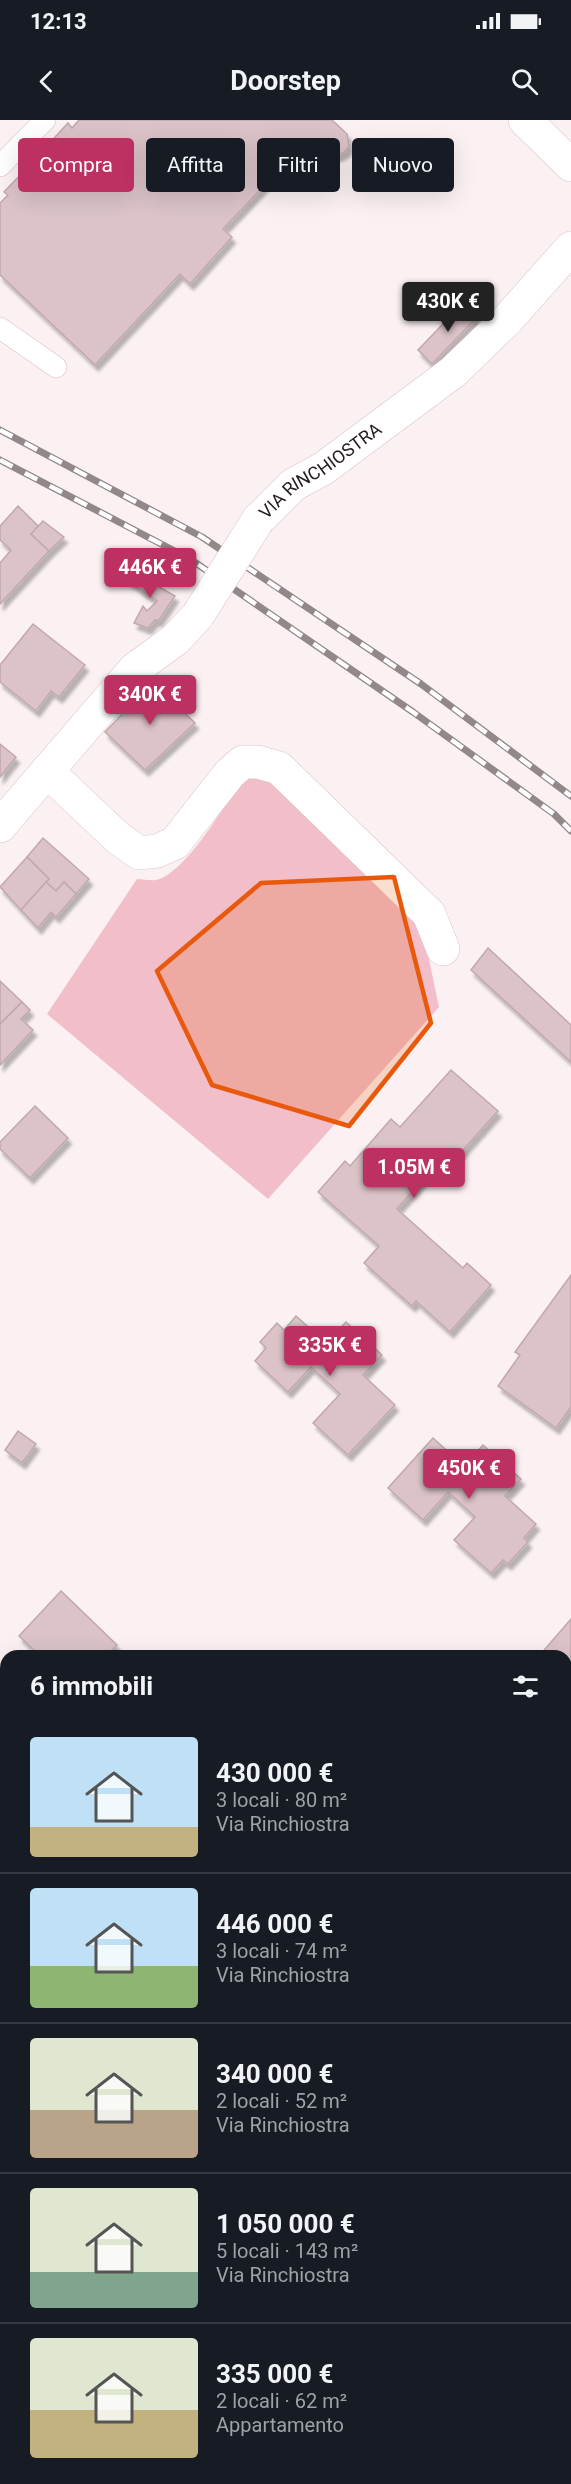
<!DOCTYPE html>
<html lang="it">
<head>
<meta charset="utf-8">
<style>
  body { margin:0; font-family:Roboto,sans-serif; background:#242831; color:#f1f3f6; height:100vh; display:flex; flex-direction:column; font-size:22px; white-space:nowrap }
  * { box-sizing:border-box; margin:0 }
  p { font-size:20px; color:#9ea1a6 }
  .icon { flex:none; width:33px; height:33px; fill:none; stroke:currentColor; stroke-width:2; stroke-linecap:round; stroke-linejoin:round }
  .map { position:relative; flex:1; overflow:hidden }
  .details { position:absolute; left:0px; top:1530px; width:572px; height:834px; display:flex; flex-direction:column; background:#171b24; border-radius:18px 18px 0 0; box-shadow:0 6px 24px #0002 }
  .details>* { flex:none }
  .hud { position:absolute; left:18px; top:18px; width:536px; height:54px; display:flex; gap:12px }
  .price { position:absolute; translate:-50% -51px; padding:0 14px; border-radius:6px; background:#bd3062; color:#fff; font-size:20px; line-height:39px; filter:drop-shadow(0 2px 3px #0008) }
  .price::after { content:''; position:absolute; left:50%; top:36px; width:18px; height:14px; margin-left:-9px; background:inherit; clip-path:polygon(0 0,100% 0,50% 100%) }
  .price.active { background:#222; color:#fff }
  ul { padding:0; list-style:none }
  li { display:flex; align-items:center; gap:18px; height:150px; padding:0 30px }
  li+li { border-top:2px solid #363941 }
  li span { display:grid; place-items:center; flex:none; width:168px; height:120px; border-radius:6px; color:#555 }
  li>.icon { margin-inline-start:auto }
  span .icon { width:72px; height:72px; fill:#fffc; stroke-width:1 }
  li b { font-size:26px }
  h2 { display:flex; justify-content:space-between; align-items:center; height:72px; padding:0 30px; font-size:26px }
  .pill { padding:0 21px; border-radius:6px; background:#171b24; box-shadow:0 6px 24px #0002; font-size:21px; line-height:54px }
  .pill.active { background:#bd3062; color:#fff }
  .status { display:flex; justify-content:space-between; align-items:center; height:42px; padding:0 30px; background:#171b24; direction:ltr }
  .status svg { height:16px; fill:currentColor }
  header { display:flex; justify-content:space-between; align-items:center; height:78px; padding:0 30px; background:#171b24; font-size:27px; font-weight:700 }
  .map>svg:first-child { display:block }
  .green { fill:#f1bec9 }
  .building { fill:#dbc3c8; stroke:#c0a8ad; stroke-width:1.5; filter:url(#shadow) }
  .lines { fill:none; stroke-linecap:round; stroke-linejoin:round }
  .lane-casing { stroke:#dac1c6; stroke-width:22 }
  .street-casing { stroke:#dac1c6; stroke-width:34 }
  .secondary-casing { stroke:#dac1c6; stroke-width:34 }
  .lane { stroke:#fff; stroke-width:21 }
  .street { stroke:#fff; stroke-width:33 }
  .secondary { stroke:#fff; stroke-width:33 }
  .rail-casing { stroke:#92888a; stroke-width:7 }
  .rail { stroke:#fff; stroke-width:4.5; stroke-dasharray:14; stroke-linecap:butt }
  .street-bridge-casing { stroke:#dac1c6; stroke-width:34; stroke-linecap:butt }
  .street-bridge { stroke:#fff; stroke-width:33 }
  .marked { fill:#e8590c; fill-opacity:0.2; stroke:#e8590c; stroke-width:4.5; stroke-linejoin:round }
  .labels { text-anchor:middle; stroke-width:4.5; stroke-linejoin:round; paint-order:stroke }
  .street-label { font-size:18px; fill:#241b1d; stroke:#fff }
</style>
</head>
<body>
<div class="status"><b>12:13</b><svg viewBox="0 0 49 12"><path d="M0 12V9h3v3zM5 12V6h3v6zM10 12V3h3v9zM15 12V0h3v12zM26 1h20v11H26zM47 4h2v5h-2z"/></svg></div>
<header><svg class="icon" aria-label="back" viewBox="0 0 24 24"><path d="M15 5l-7 7 7 7"/></svg>Doorstep<svg class="icon" aria-label="search" viewBox="0 0 24 24"><circle cx="10" cy="10" r="6"/><path d="M15 15l6 6"/></svg></header>
<div class="map">
<svg width="571" height="2364" viewBox="0 0 571 2364">
  <defs>
    <filter id="shadow"><feDropShadow dx="3.5" dy="6" stdDeviation="1.5" flood-color="#0004"/></filter>
  </defs>
  <rect width="100%" height="100%" fill="#fbf1f3"/>
  <!-- green -->
  <path class="green" d="M248 656 273 662 423 811 439 887 268 1079 47 894 137 759C143 759 151 761 156 760 185 754 226 684 241 660Z"/>
  <!-- building -->
  <g class="building">
    <polygon points="79,0 332,0 347,14 349,26 346,31 339,35 330,35 308,20 223,109 232,117 190,164 180,154 95,245 0,155 0,83 8,75 4,72 26,49 30,52 50,31 46,27 68,3 72,8"/>
    <polygon points="463,183 477,197 432,244 418,230"/>
    <polygon points="18,386 39,407 31,414 49,431 0,484 0,443 11,430 0,420 0,406"/>
    <polygon points="43,401 64,417 49,431 31,414"/>
    <polygon points="128,449 175,476 159,500 155,500 148,508 134,503 143,486 147,491 157,481 121,456"/>
    <polygon points="33,504 85,545 59,577 51,571 36,591 0,562 0,545"/>
    <polygon points="153,562 195,603 145,650 105,612"/>
    <polygon points="0,624 16,637 0,657"/>
    <polygon points="43,718 89,759 76,774 64,762 56,771 46,762 49,759 27,737"/>
    <polygon points="27,737 49,759 21,790 0,767"/>
    <polygon points="46,762 56,771 64,762 76,774 56,797 51,792 38,808 21,790"/>
    <polygon points="488,828 571,905 571,942 471,850"/>
    <polygon points="0,861 22,882 0,904"/>
    <polygon points="22,882 30,890 21,899 33,910 0,945 0,904"/>
    <polygon points="451,950 498,991 455,1039 447,1033 397,1089 463,1148 467,1143 491,1165 450,1212 416,1181 412,1186 364,1143 379,1126 318,1072 345,1041 350,1046 391,999 400,1007"/>
    <polygon points="35,986 68,1018 30,1058 0,1029 0,1022"/>
    <polygon points="571,1155 571,1287 556,1308 498,1266 520,1235 515,1232"/>
    <polygon points="296,1196 326,1223 346,1202 382,1235 363,1255 395,1285 348,1335 313,1303 340,1274 311,1247 288,1272 255,1241 266,1228 260,1222 277,1203 284,1210"/>
    <polygon points="18,1311 36,1324 22,1343 5,1330"/>
    <polygon points="433,1318 464,1346 483,1325 521,1359 505,1376 536,1404 524,1418 528,1422 508,1444 503,1440 491,1453 454,1420 475,1397 448,1372 423,1400 388,1368"/>
    <polygon points="61,1471 117,1525 106,1536 40,1536 19,1516"/>
    <polygon points="571,1499 571,1569 566,1564 566,1536 539,1536"/>
    <polygon points="6,1736 6,1769 0,1765 0,1744"/>
    <polygon points="6,1957 6,2028 0,2022 0,1962"/>
    <polygon points="0,2154 6,2159 6,2170 0,2177"/>
    <polygon points="5,2319 6,2358 44,2358 50,2364 0,2364 0,2324"/>
    <polygon points="103,2358 197,2358 191,2364 97,2364"/>
    <polygon points="197,2358 282,2358 276,2364 191,2364"/>
    <polygon points="282,2358 341,2358 336,2364 276,2364"/>
    <polygon points="351,2358 415,2358 410,2364 358,2364"/>
  </g>
  <g class="lines">
    <!-- lane casing -->
    <g class="lane-casing">
      <g id="lane">
        <polyline points="0,46 45,0"/>
        <polyline points="0,208 56,247"/>
      </g>
    </g>
    <!-- street casing -->
    <g class="street-casing">
      <g id="street">
        <path id="s1" d="M258 400 293 365 324 348 453 252 507 200 571 128"/>
        <polyline points="47,651 118,718 139,733 157,731 175,723 230,653 243,642 258,642 279,648 429,794 443,829"/>
        <polyline points="0,706 135,549 176,519 198,495"/>
        <polyline points="0,1560 6,1566"/>
        <polyline points="566,2183 571,2190"/>
        <polyline points="566,2316 571,2312"/>
        <polyline points="508,2364 514,2358"/>
      </g>
    </g>
    <!-- secondary casing -->
    <g class="secondary-casing">
      <polyline id="secondary" points="525,0 571,45"/>
    </g>
    <!-- lane -->
    <use href="#lane" class="lane"/>
    <!-- street -->
    <use href="#street" class="street"/>
    <!-- secondary -->
    <use href="#secondary" class="secondary"/>
    <!-- rail casing -->
    <g class="rail-casing">
      <g id="rail">
        <polyline points="0,310 202,417 421,564 571,676"/>
        <polyline points="0,340 190,439 413,592 554,694 571,711"/>
      </g>
    </g>
    <!-- rail -->
    <use href="#rail" class="rail"/>
    <!-- street-bridge casing -->
    <g class="street-bridge-casing">
      <polyline id="street-bridge" points="198,495 258,400"/>
    </g>
    <!-- street-bridge -->
    <use href="#street-bridge" class="street-bridge"/>
  </g>
  <!-- marked area -->
  <path class="marked" d="M394 757 431 903 349 1006 212 965 157 851 261 763Z"/>
  <g class="labels">
    <!-- street labels -->
    <g class="street-label">
      <text dy="6" stroke="none"><textPath href="#s1" startOffset="80">VIA RINCHIOSTRA</textPath></text>
    </g>
  </g>
</svg>
<b class="price active" style="left:448px;top:213px">430K €</b>
<b class="price" style="left:150px;top:479px">446K €</b>
<b class="price" style="left:150px;top:606px">340K €</b>
<b class="price" style="left:414px;top:1079px">1.05M €</b>
<b class="price" style="left:330px;top:1257px">335K €</b>
<b class="price" style="left:469px;top:1380px">450K €</b>
<div class="hud">
<a class="pill active">Compra</a>
<a class="pill">Affitta</a>
<a class="pill">Filtri</a>
<a class="pill">Nuovo</a>
</div>
<section class="details">
<h2>6 immobili<svg class="icon" aria-label="filters" viewBox="0 0 24 24"><path d="M4 7h16M4 17h16"/><circle cx="9" cy="7" r="2"/><circle cx="15" cy="17" r="2"/></svg></h2>
<ul>
<li><span style="background:linear-gradient(#bfe0f5 75%,#c2b280 0)"><svg class="icon" aria-label="home" viewBox="0 0 24 24"><path d="M3 11l9-7 9 7M6 9v11h12V9"/></svg></span><div><b>430 000 €</b><p>3 locali · 80 m²</p><p>Via Rinchiostra</p></div></li>
<li><span style="background:linear-gradient(#bfe0f5 65%,#8fb573 0)"><svg class="icon" aria-label="home" viewBox="0 0 24 24"><path d="M3 11l9-7 9 7M6 9v11h12V9"/></svg></span><div><b>446 000 €</b><p>3 locali · 74 m²</p><p>Via Rinchiostra</p></div></li>
<li><span style="background:linear-gradient(#dfe7d0 60%,#b9a48a 0)"><svg class="icon" aria-label="home" viewBox="0 0 24 24"><path d="M3 11l9-7 9 7M6 9v11h12V9"/></svg></span><div><b>340 000 €</b><p>2 locali · 52 m²</p><p>Via Rinchiostra</p></div></li>
<li><span style="background:linear-gradient(#dfe7d0 70%,#7fa58c 0)"><svg class="icon" aria-label="home" viewBox="0 0 24 24"><path d="M3 11l9-7 9 7M6 9v11h12V9"/></svg></span><div><b>1 050 000 €</b><p>5 locali · 143 m²</p><p>Via Rinchiostra</p></div></li>
<li><span style="background:linear-gradient(#dfe7d0 60%,#c2b280 0)"><svg class="icon" aria-label="home" viewBox="0 0 24 24"><path d="M3 11l9-7 9 7M6 9v11h12V9"/></svg></span><div><b>335 000 €</b><p>2 locali · 62 m²</p><p>Appartamento</p></div></li>
</ul>
</section>
</div>
</body>
</html>
